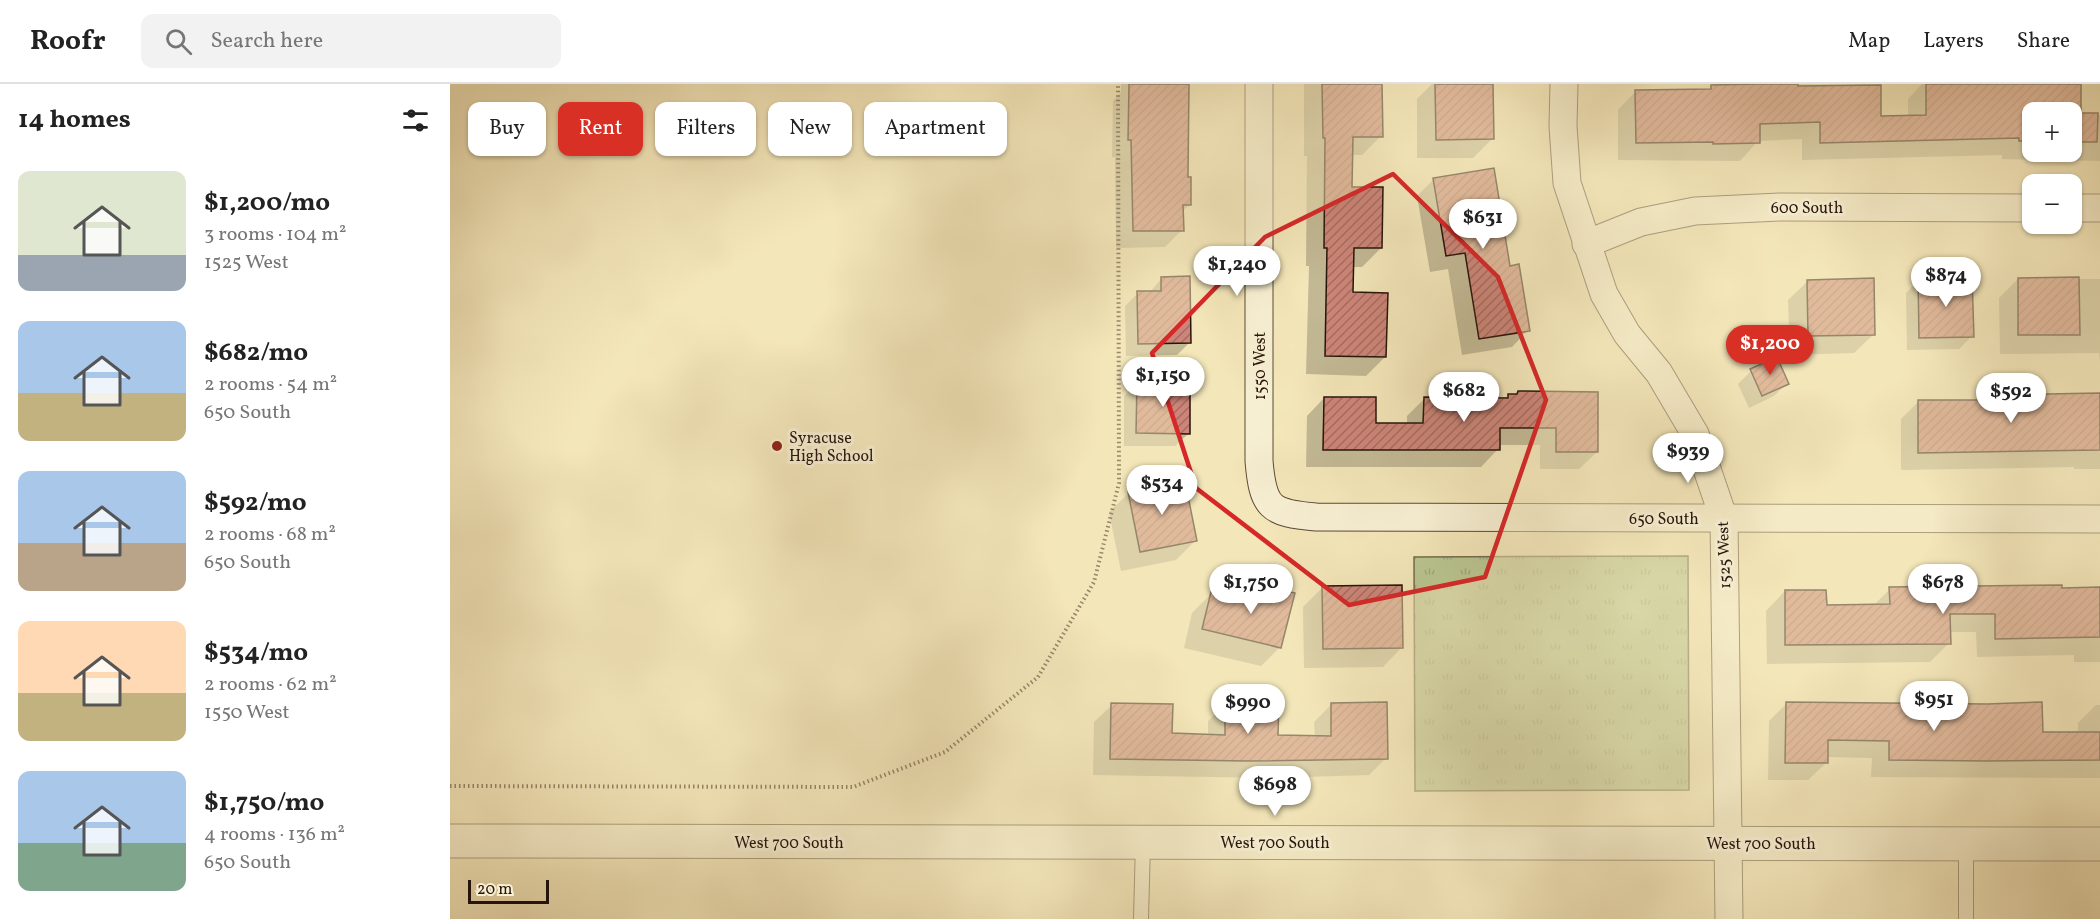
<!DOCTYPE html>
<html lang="en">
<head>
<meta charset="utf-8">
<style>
  body { margin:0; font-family:Vollkorn,serif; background:#f2f2f2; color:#222; height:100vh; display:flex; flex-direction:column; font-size:22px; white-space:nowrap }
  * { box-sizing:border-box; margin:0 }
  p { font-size:20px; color:#767676 }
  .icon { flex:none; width:33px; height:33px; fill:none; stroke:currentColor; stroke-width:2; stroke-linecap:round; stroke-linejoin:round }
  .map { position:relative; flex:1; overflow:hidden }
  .details { display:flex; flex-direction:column; background:#fff; width:450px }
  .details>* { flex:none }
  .hud { position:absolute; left:18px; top:18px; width:570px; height:54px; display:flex; gap:12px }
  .controls { position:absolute; left:1572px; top:18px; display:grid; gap:12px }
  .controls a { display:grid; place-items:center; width:60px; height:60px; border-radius:12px; background:#fff; box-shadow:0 2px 4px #0004; font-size:30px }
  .scale { position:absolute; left:18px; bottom:15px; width:81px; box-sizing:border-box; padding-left:6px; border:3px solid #27140a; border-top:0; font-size:16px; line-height:21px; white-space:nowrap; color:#27140a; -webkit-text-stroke:4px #f7efd2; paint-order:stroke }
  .price { position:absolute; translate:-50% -51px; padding:0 14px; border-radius:21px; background:#fff; color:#222; font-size:20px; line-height:39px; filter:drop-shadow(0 2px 3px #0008) }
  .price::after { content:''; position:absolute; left:50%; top:36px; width:18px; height:14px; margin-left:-9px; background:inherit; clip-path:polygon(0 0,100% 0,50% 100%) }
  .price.current { background:#d93025; color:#fff }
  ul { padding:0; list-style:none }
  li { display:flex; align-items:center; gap:18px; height:150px; padding:0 18px }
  li span { display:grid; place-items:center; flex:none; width:168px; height:120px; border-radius:12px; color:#555 }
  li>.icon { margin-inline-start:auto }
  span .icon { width:72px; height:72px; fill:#fffc; stroke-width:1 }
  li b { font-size:26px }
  h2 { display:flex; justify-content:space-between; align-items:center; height:72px; padding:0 18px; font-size:26px }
  .tag { padding:0 21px; border-radius:12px; background:#fff; box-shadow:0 2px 4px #0004; font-size:21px; line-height:54px }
  .tag.current { background:#d93025; color:#fff }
  header { display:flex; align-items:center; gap:36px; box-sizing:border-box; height:84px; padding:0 30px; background:#fff; border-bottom:2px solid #e0e0e0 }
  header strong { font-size:28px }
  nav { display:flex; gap:33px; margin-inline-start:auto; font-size:21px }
  .search { width:420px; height:54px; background:#f2f2f2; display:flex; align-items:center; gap:15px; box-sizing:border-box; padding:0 21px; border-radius:12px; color:#767676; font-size:22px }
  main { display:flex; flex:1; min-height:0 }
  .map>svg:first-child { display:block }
  .park { fill:url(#park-tufts); stroke:#706c4d; stroke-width:1.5 }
  .shadow { fill:#0003; fill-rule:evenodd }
  .building { fill:url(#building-hatch); stroke:#27140a; stroke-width:1.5 }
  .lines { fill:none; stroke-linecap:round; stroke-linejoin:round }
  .service-casing { stroke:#5a4836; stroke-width:16 }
  .minor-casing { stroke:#5a4836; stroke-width:29 }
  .tertiary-casing { stroke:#5a4836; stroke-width:35 }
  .path { stroke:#27140a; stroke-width:4; stroke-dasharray:1.5 3; stroke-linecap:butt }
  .service { stroke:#f7efd2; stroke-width:14 }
  .minor { stroke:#f7efd2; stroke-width:27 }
  .tertiary { stroke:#f7efd2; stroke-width:33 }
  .marked { fill:none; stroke:#d62828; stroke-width:4.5; stroke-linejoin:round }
  .poi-dot { fill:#8f2418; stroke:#f7efd2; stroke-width:2 }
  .labels { text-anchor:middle; stroke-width:6; stroke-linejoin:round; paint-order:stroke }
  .street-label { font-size:16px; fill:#27140a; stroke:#f7efd2 }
  .poi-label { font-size:16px; fill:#27140a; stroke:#f7efd2; text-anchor:start }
</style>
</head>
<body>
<header>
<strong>Roofr</strong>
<div class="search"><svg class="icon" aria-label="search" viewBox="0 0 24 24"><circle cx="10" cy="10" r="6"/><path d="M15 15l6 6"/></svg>Search here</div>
<nav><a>Map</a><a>Layers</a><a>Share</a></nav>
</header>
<main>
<section class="details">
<h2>14 homes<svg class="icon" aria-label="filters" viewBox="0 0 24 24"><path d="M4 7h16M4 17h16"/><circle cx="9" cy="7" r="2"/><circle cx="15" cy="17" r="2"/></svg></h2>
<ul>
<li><span style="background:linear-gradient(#dfe7d0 70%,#9aa5b1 0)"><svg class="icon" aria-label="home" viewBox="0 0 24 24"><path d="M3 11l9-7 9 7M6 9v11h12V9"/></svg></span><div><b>$1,200/mo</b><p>3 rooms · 104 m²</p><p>1525 West</p></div></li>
<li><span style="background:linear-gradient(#a9c7e8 60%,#c2b280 0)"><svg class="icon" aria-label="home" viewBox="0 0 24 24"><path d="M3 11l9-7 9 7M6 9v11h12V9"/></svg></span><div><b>$682/mo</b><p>2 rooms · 54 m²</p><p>650 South</p></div></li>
<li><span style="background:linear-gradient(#a9c7e8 60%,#b9a48a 0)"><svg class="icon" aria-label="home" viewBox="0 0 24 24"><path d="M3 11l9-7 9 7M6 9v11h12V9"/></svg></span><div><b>$592/mo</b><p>2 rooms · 68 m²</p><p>650 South</p></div></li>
<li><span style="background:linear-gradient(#ffd9b3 60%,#c2b280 0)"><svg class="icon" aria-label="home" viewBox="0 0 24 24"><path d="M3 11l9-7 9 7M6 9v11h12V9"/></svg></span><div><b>$534/mo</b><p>2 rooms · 62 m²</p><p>1550 West</p></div></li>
<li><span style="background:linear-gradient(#a9c7e8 60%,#7fa58c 0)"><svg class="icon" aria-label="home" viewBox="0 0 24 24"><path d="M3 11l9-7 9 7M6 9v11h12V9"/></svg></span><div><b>$1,750/mo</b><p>4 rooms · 136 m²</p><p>650 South</p></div></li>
</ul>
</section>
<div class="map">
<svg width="1650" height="835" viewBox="0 0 1650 835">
  <defs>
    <pattern id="park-tufts" width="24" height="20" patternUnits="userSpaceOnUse" patternTransform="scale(1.5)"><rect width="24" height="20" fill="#b9c590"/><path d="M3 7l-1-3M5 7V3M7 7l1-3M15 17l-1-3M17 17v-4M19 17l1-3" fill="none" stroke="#9fa87b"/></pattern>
    <pattern id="building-hatch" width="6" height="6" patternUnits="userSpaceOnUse" patternTransform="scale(1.5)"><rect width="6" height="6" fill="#cc8578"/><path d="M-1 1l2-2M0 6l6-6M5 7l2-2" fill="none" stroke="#a66c61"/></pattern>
  </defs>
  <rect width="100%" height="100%" fill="#f3e6b9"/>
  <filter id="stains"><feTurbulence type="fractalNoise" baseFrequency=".00333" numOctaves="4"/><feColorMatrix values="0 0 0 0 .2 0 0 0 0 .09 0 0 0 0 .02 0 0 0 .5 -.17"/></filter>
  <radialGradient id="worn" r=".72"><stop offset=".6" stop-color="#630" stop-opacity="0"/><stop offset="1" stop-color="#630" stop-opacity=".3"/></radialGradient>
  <!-- park -->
  <polygon class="park" points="1238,472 1239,706 965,707 964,473"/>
  <!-- shadow -->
  <g class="shadow">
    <polygon points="671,0 737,0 736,94 740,120 732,128 732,146 715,163 666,164 665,73 662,73 663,17 671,8"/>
    <polygon points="854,0 901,0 931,52 912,71 901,71 900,104 931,164 912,183 902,183 902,209 935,273 916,292 856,290 859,182 856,182 857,72 854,72"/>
    <polygon points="982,0 1041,0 1042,55 1023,74 967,74 967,15"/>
    <path d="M1472 0H1630L1629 30 1650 31V77L1552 75V71L1352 76V55L1308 57 1290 77 1168 76V26L1186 7 1259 6 1262 3H1347L1429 33H1458V15ZM1582 28H1622V68H1582Z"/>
    <polygon points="984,95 1058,183 1078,246 1062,263 1012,271 998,185 980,188 967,112"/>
    <polygon points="712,194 740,258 727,271 676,272 675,222 688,209 699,209"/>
    <polygon points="1568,195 1650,195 1650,278 1649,269 1550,270 1549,214"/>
    <polygon points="1469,196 1522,252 1509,265 1457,266 1456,209"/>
    <polygon points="1358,197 1424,250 1404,269 1340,271 1338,216"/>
    <polygon points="1326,275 1337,299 1324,312 1299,324 1288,300 1301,287"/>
    <polygon points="687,299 738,350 725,362 674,362 674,312"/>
    <polygon points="1068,309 1147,368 1129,385 1090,385 1090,361 1048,361 1048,365 1031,383 856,383 857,332 874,314 924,340 957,340 957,332 974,315 1054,316 1058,311 1066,311"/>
    <polygon points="1650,310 1650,385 1624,385 1624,383 1451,386 1451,335 1469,317 1526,317 1531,312"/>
    <polygon points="679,409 745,457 726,476 671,487 659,428"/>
    <polygon points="805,500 830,563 811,582 734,564 742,529 761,510 789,516"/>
    <polygon points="873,503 952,563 933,583 854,584 853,523"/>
    <polygon points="1650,504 1650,578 1624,578 1624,571 1527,573 1526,548 1499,548 1499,559 1480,578 1317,580 1316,527 1335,507 1375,523 1423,522 1440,505"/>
    <polygon points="1337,619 1591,650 1628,650 1628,639 1646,621 1650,621 1650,694 1421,693 1422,674 1376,673 1376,679 1358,696 1318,696 1319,637"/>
    <polygon points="776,620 827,652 865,653 864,638 882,620 936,674 919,691 824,694 643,691 644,638 662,621 720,651 758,652 758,637"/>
  </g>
  <!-- building -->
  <g class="building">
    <polygon points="679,0 739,0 738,93 741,93 741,121 733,121 734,147 683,147 681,56 678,56"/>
    <polygon points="872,0 932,0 933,53 903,53 902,103 933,103 932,164 904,164 903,208 938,209 936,273 875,272 877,164 874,164 875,54 873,54"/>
    <polygon points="985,0 1043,0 1044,55 986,56"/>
    <polygon points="1308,0 1348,0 1348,2 1431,1 1431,32 1476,31 1476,0 1631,0 1631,29 1648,29 1647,58 1622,58 1622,28 1582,28 1582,57 1569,57 1569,54 1370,59 1370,38 1310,40 1310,59 1263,60 1263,58 1186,59 1185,6 1261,5 1261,1"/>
    <polygon points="1044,84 1060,182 1069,180 1080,247 1029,255 1015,169 996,172 983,94"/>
    <polygon points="740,192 741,259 688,260 687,207 711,207 711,193"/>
    <polygon points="1522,193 1524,253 1469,254 1468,194"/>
    <polygon points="1629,193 1630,251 1568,251 1568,194"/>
    <polygon points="1424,194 1425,251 1358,252 1357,196"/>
    <polygon points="1327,273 1339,300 1312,312 1300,285"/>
    <polygon points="687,297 740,298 740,350 686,349"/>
    <polygon points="1068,307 1148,308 1148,368 1106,368 1106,344 1050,344 1050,366 873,366 874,313 926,313 926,339 973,339 974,313 1058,314 1058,310 1067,310"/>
    <polygon points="1650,309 1650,366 1468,369 1468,316 1531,316 1531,311"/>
    <polygon points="735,397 747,457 690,468 678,408"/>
    <polygon points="804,499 845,509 831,564 752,545 761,508 799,518"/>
    <polygon points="952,501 953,564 873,565 872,502"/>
    <polygon points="1612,501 1612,504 1650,503 1650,553 1545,555 1545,530 1500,530 1501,560 1335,561 1335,506 1376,506 1377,521 1440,520 1439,503"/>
    <polygon points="775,618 829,619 828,651 881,652 881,619 937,618 938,675 798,677 660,675 661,619 723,620 722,649 775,651"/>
    <polygon points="1336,618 1537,620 1592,618 1593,648 1650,648 1650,676 1538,677 1439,676 1439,657 1378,656 1378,679 1335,679"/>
  </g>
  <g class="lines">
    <!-- service casing -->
    <g class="service-casing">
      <g id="service">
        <polyline points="1516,760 1516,835"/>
        <polyline points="691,835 693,758"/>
      </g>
    </g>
    <!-- minor casing -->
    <g class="minor-casing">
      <g id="minor">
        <path d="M809 0V377C813 424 820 429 866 433L1650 435"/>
        <polyline points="1114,0 1113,42 1117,99 1154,210 1177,250 1209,289 1245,350 1274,435 1279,835"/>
        <polyline points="1622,124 1650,124"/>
        <polyline points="1136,160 1191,138 1245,127 1330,123 1582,124"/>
      </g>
    </g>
    <!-- tertiary casing -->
    <g class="tertiary-casing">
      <polyline id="tertiary" points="0,757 1650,760"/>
    </g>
    <!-- path -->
    <polyline class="path" points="0,702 403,703 495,668 588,593 644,498 669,399 668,0"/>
    <!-- service -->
    <use href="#service" class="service"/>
    <!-- minor -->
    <use href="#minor" class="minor"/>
    <!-- tertiary -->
    <use href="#tertiary" class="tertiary"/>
  </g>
  <!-- marked area -->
  <path d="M0 0H1650V835H0ZM943 90 1048 193 1096 316 1035 493 899 521 746 404 702 269 815 153Z" fill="#f3e6b9" fill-opacity=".55" fill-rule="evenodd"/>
  <path class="marked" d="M943 90 1048 193 1096 316 1035 493 899 521 746 404 702 269 815 153Z"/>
  <!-- markers -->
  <circle class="poi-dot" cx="327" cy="362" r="6"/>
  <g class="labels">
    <!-- street labels -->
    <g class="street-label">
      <text x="1357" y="129">600 South</text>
      <text transform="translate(809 282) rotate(-90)" y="6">1550 West</text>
      <text x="1214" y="440">650 South</text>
      <text transform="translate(1273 471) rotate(-92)" y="6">1525 West</text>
      <text x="339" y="764">West 700 South</text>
      <text x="825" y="764">West 700 South</text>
      <text x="1311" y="765">West 700 South</text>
    </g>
    <!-- poi labels -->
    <g class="poi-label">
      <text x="339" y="359">Syracuse<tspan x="339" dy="18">High School</tspan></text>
    </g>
  </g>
  <rect width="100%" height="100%" filter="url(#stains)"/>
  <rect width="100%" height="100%" fill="url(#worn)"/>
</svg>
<div class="controls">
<a>+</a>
<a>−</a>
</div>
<div class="scale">20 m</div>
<b class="price" style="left:1033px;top:166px">$631</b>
<b class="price" style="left:787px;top:213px">$1,240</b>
<b class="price" style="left:1496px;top:224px">$874</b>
<b class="price current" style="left:1320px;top:292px">$1,200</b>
<b class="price" style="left:713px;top:324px">$1,150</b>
<b class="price" style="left:1014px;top:339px">$682</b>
<b class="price" style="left:1561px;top:340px">$592</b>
<b class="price" style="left:1238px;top:400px">$939</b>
<b class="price" style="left:712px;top:432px">$534</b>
<b class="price" style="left:801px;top:531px">$1,750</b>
<b class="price" style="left:1493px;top:531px">$678</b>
<b class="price" style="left:1484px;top:648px">$951</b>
<b class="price" style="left:798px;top:651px">$990</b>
<b class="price" style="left:825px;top:733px">$698</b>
<div class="hud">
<a class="tag">Buy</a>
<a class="tag current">Rent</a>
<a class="tag">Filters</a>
<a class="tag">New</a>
<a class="tag">Apartment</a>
</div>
</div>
</main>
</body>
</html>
